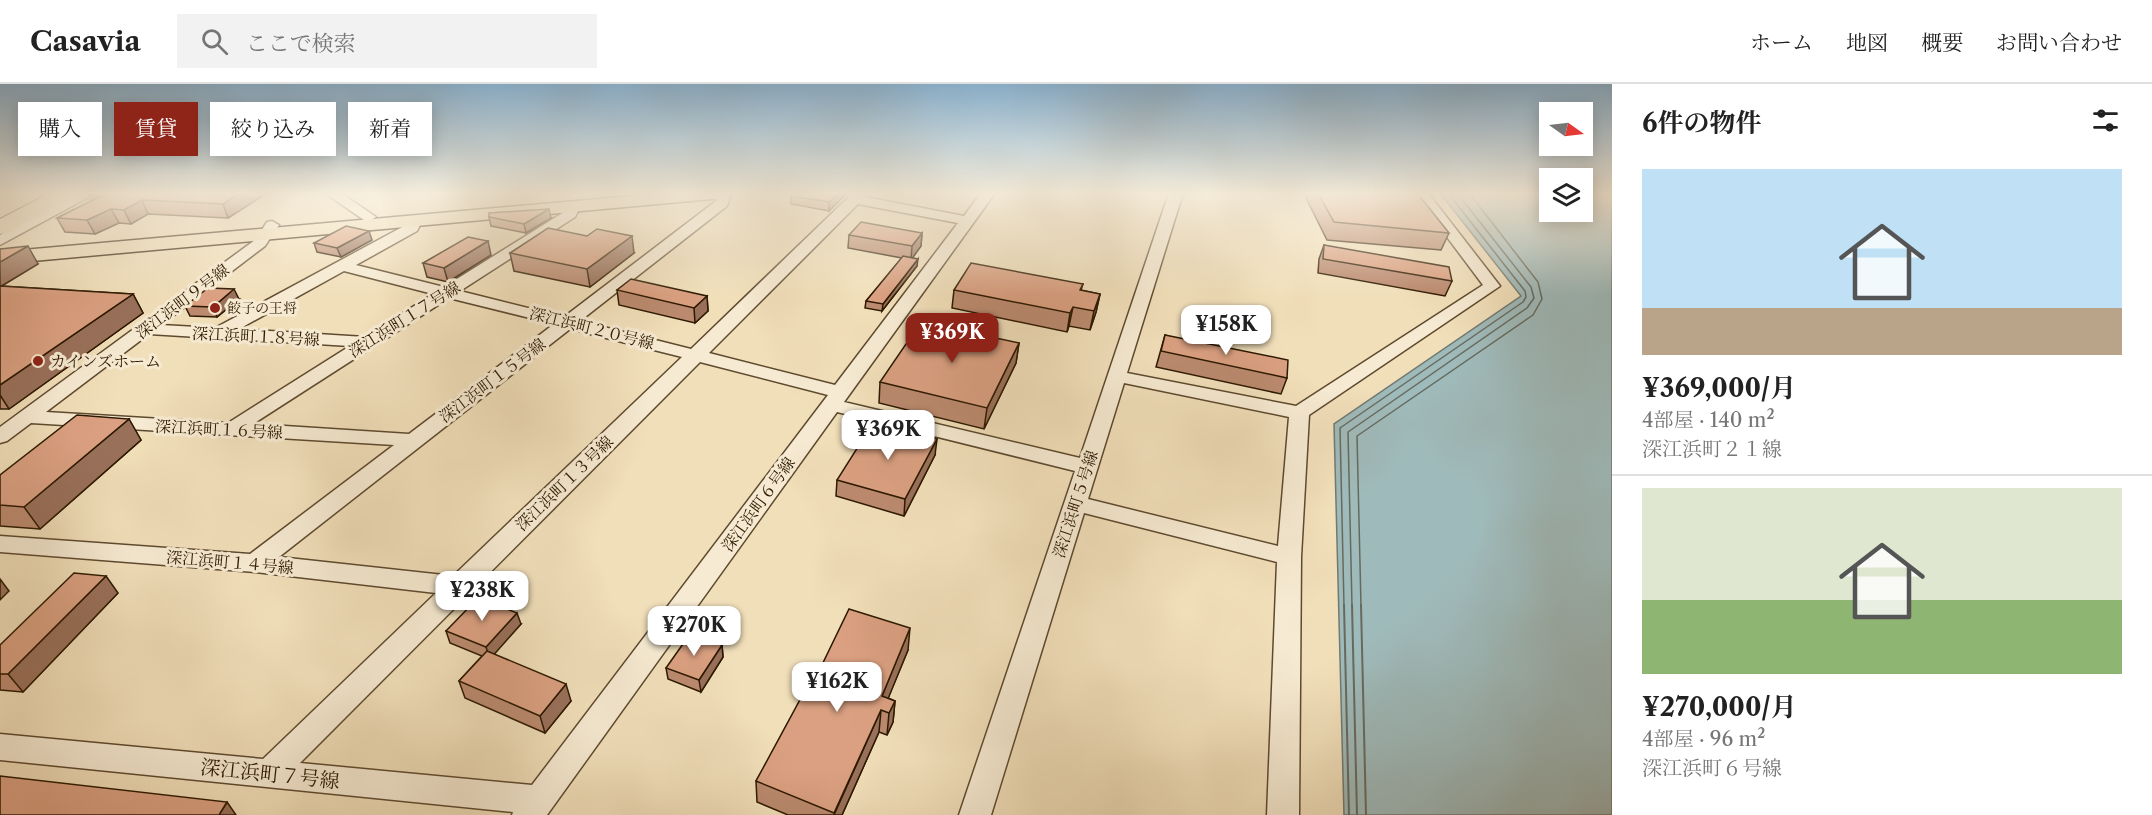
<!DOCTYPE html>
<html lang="ja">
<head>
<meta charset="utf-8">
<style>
  body { margin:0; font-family:"Libre Caslon Text","Noto Serif JP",serif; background:#f2f2f2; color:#222; height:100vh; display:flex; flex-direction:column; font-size:22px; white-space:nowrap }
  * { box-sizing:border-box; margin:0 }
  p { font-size:20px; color:#767676 }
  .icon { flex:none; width:33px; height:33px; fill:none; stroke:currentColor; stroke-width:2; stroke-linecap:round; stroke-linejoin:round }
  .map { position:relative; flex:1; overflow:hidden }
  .drawer { display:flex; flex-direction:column; background:#fff; width:540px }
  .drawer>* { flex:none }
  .guide { position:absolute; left:18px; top:18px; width:570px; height:54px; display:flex; gap:12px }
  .needle { width:39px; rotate:104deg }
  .tools { position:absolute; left:1539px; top:18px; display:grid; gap:12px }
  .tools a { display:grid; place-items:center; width:54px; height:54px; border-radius:0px; background:#fff; box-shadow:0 3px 15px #0003; font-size:30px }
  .price { position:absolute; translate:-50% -51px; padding:0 14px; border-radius:12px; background:#fff; color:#222; font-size:20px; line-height:39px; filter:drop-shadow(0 2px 3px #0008) }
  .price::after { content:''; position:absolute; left:50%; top:36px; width:18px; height:14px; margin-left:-9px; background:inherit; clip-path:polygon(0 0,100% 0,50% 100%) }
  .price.current { background:#8f2418; color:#fff }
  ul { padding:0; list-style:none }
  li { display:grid; align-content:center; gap:12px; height:318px; padding:0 30px }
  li+li { border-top:2px solid #e0e0e0 }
  li span { display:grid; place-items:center; height:186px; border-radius:0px; color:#555 }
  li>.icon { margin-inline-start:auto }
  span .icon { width:108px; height:108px; fill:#fffc; stroke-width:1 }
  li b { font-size:26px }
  h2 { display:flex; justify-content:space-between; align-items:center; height:72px; padding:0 30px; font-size:26px }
  .tag { padding:0 21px; border-radius:0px; background:#fff; box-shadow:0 3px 15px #0003; font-size:21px; line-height:54px }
  .tag.current { background:#8f2418; color:#fff }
  header { display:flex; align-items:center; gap:36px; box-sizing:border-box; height:84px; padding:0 30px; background:#fff; border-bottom:2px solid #e0e0e0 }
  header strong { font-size:28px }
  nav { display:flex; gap:33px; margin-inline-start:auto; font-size:21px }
  .search { width:420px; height:54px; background:#f2f2f2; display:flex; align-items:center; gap:15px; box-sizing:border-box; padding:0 21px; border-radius:0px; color:#767676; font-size:22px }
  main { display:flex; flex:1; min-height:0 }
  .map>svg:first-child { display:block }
  .water { fill:#9fbaba; stroke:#717a70; stroke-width:1.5 }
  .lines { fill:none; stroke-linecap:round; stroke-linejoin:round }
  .shore-far1 { stroke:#666a5d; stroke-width:1.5 }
  .shore { stroke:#666a5d; stroke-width:2 }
  .minor-casing { stroke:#5e4a2e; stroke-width:3 }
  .major-casing { stroke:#2d1900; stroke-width:3 }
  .highway-casing { stroke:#2d1900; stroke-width:2 }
  .minor { fill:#f6ead2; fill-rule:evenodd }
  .major { fill:#f1dfba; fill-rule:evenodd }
  .highway { fill:#f1dfba; fill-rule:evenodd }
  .wall { fill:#bb8a6f; stroke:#2d1900; stroke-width:1.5 }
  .shaded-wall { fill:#99705a; stroke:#2d1900; stroke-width:1.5 }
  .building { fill:#daa081; stroke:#2d1900; stroke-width:1.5 }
  .poi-dot { fill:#8f2418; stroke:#f6ead2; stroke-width:2 }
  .labels { text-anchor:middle; stroke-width:6; stroke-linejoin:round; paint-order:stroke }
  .far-poi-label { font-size:14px; fill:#2d1900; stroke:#f6ead2; text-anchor:start }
  .street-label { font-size:16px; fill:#2d1900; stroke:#f6ead2 }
  .poi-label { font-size:16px; fill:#2d1900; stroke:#f6ead2; text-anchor:start }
  .near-street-label { font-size:20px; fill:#2d1900; stroke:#f6ead2 }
</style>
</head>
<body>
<header>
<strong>Casavia</strong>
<div class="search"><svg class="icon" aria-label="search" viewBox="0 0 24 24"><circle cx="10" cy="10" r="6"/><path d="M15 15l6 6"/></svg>ここで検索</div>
<nav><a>ホーム</a><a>地図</a><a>概要</a><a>お問い合わせ</a></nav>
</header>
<main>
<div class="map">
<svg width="1612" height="731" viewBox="0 0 1612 731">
  <rect width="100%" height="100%" fill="#f1dfba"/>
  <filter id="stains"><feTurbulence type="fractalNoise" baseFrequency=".00333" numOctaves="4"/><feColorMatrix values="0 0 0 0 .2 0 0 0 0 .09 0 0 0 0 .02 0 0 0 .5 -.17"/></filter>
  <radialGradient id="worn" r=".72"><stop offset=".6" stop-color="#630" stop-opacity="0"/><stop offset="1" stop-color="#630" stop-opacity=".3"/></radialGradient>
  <!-- water -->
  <polygon class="water" points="1440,109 1549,109 1550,128 1582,128 1583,109 1607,109 1612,113 1612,731 1344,731 1334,340 1521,212"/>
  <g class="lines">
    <!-- shore-far1 -->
    <g class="shore-far1">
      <polyline points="1344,522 1340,344 1523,218 1526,213 1525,207 1448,109"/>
      <polyline points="1352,522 1348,348 1527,224 1534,214 1531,203 1457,109"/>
      <polyline points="1361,522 1357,352 1533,231 1542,215 1538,198 1469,109"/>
    </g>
    <!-- shore -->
    <g class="shore">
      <polyline points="1344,521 1349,731"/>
      <polyline points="1352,521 1357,731"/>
      <polyline points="1361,521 1366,731"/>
    </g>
    <!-- minor casing -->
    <g class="minor-casing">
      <g id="minor">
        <polygon points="79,109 96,109 0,161 0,151"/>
        <polygon points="325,109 341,109 376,133 369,137 364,136"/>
        <path d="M717 109H731L727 122 580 237 691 265 853 109H868L865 113 964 132 981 109H995L844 318 1080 374 1169 109H1183L1127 289 1296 322 1483 201 1414 109H1428L1500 202 1309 331 1301 473 1299 731H1267L1277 478 1084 429 991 731H959L1075 387 837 328 547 731H512L513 728 0 676V650L263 675 436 509 255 488 0 468V452L250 470 394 361 31 339 7 357 0 359V343L255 156 267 138 272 137 279 141 265 162 161 241 215 244 406 141 410 134 415 133 422 137 417 147 356 181 444 203 564 128 568 120 573 119 580 123 575 133 460 207 564 233 716 117ZM858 120 958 139 835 301 709 269ZM344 187 433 210 365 253 239 245ZM449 214 554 240 409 350 253 340ZM570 245 682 273 453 492 279 473ZM149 250 350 262 228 339 46 328ZM700 278 828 311 532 701 300 679ZM1124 299 1289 333 1278 462 1088 415Z"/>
      </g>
    </g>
    <!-- major casing -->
    <g class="major-casing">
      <polygon id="major" points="666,109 732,109 729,113 723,114 0,180 0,168"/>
    </g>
    <!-- highway casing -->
    <g class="highway-casing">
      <polygon id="highway" points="50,109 75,109 72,113 8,149 0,150 0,135"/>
    </g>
    <!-- minor -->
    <use href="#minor" class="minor"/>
    <!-- major -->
    <use href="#major" class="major"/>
    <!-- highway -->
    <use href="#highway" class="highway"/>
  </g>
  <!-- wall -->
  <g class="wall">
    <polygon points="267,109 228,134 148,130 131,140 119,139 95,150 65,148 57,134 91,117 88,111"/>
    <polygon points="791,109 845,109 845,111 829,127 791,120"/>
    <polygon points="1308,109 1417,109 1449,149 1441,166 1327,156 1306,114"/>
    <polygon points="489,133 551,134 526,149 491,142"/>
    <polygon points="922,149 921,162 912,174 917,182 882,227 865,224 866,217 902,174 848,164 849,151"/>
    <polygon points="372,156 341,173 317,168 314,159"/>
    <polygon points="1324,161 1452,197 1445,212 1318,189 1319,175"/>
    <polygon points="0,165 38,180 1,202 133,210 143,229 9,325 0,325"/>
    <polygon points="510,169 634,169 590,203 514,187"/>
    <polygon points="491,171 448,198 427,193 423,179"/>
    <polygon points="1083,200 1081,206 1100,210 1096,228 1090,246 1069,242 1067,248 952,224 954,206"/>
    <polygon points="617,206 707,212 708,227 695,239 619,221"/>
    <polygon points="239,215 217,233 190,232 185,222"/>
    <polygon points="1165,251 1287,294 1281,310 1156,283"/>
    <polygon points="1019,259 1016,279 984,345 879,319 880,298"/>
    <polygon points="129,335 141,356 40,445 0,442 0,391"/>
    <polygon points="935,371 904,432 836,412 837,396"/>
    <polygon points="118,509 23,608 0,606 0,561"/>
    <polygon points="521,540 494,570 571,617 545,649 465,614 459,597 482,572 450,559 446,547"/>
    <polygon points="722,561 723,573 701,608 668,595 666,584"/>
    <polygon points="908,566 888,614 895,617 893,638 887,651 879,648 842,731 788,731 757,718 756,697 818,589"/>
  </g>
  <!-- shaded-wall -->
  <g class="shaded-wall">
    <polygon points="240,109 267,109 228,134 223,120"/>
    <polygon points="839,109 845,109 845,111 829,127 829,118"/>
    <polygon points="142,116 148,130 131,140 124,126"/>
    <polygon points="111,125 119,139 95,150 87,136"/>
    <polygon points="549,125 551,134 526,149 524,140"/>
    <polygon points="369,147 372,156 341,173 337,164"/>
    <polygon points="922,149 921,162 911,176 912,162"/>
    <polygon points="632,152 634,169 590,203 587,185"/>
    <polygon points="488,157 491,171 448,198 444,184"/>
    <polygon points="28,162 38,180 0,203 0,178"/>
    <polygon points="918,175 917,182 882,227 883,220"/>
    <polygon points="234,205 239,215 217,233 213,223"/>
    <polygon points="133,210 143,229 9,325 0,311 0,301"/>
    <polygon points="1100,210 1096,228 1090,246 1094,227"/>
    <polygon points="707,212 708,227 695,239 694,224"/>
    <polygon points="1073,223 1069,242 1067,248 1070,229"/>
    <polygon points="1019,259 1016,279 984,345 987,324"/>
    <polygon points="129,335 141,356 40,445 24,423"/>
    <polygon points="937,355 935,371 904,432 905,415"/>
    <polygon points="106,492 118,509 23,608 8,590"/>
    <polygon points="0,495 9,507 0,516"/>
    <polygon points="517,529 521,540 490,575 486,563"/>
    <polygon points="910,544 908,566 883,627 882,612"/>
    <polygon points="722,561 723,573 701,608 699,596"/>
    <polygon points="566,600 571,617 545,649 540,632"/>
    <polygon points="895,617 893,638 887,651 889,629"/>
    <polygon points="881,626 879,648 842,731 834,731"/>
    <polygon points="227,718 236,731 219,731"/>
  </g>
  <!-- building -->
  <g class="building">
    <polygon points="91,109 240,109 223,120 142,116 124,126 111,125 87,136 57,134 101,112 88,111"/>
    <polygon points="791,109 839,109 829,118 791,112"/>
    <polygon points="1318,109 1417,109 1449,149 1334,138"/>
    <polygon points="549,125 524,140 489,133 489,129"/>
    <polygon points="861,138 922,149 912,162 849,151"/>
    <polygon points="346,142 369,147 337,164 314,159"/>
    <polygon points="548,144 587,152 597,145 632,152 587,185 510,169"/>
    <polygon points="468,153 488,157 444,184 423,179"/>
    <polygon points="1324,161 1449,183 1452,197 1323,175"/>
    <polygon points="28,162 0,178 0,165"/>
    <polygon points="903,172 918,175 883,220 866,217"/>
    <polygon points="971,179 1083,200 1080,206 1100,210 1094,227 1073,223 1070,229 954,206"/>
    <polygon points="631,195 707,212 694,224 617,206"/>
    <polygon points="0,202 133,210 0,301"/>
    <polygon points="208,204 234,205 213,223 185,222"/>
    <polygon points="921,238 1019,259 987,324 880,298"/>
    <polygon points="1165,251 1288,276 1287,294 1161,267"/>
    <polygon points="77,331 129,335 24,423 0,421 0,391"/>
    <polygon points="873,339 937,355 905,415 837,396"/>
    <polygon points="74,489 106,492 8,590 0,590 0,561"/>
    <polygon points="478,514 517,529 486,563 446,547"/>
    <polygon points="849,525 910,544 882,612 895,617 889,629 881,626 834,729 756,697 815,588 818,589"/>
    <polygon points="690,550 722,561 699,596 666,584"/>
    <polygon points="487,567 566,600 540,632 459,597"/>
    <polygon points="0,692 227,718 219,731 0,731"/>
  </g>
  <!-- sky -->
  <linearGradient id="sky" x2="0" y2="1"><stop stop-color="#8bb6d6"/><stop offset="0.52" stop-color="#f9f1e0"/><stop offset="1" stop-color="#f9f1e0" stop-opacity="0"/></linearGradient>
  <rect width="1612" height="211" fill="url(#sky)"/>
  <!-- markers -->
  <g class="poi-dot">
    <circle cx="215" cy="224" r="6"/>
    <circle cx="38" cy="277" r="6"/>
  </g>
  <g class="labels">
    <!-- far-poi labels -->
    <g class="far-poi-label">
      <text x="227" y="229">餃子の王将</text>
    </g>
    <!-- street labels -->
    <g class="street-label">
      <text transform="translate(182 217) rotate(-37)" y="6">深江浜町９号線</text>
      <text transform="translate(404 235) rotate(-32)" y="6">深江浜町１７号線</text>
      <text transform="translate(592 244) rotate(14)" y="6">深江浜町２０号線</text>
      <text transform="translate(256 252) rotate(3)" y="6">深江浜町１８号線</text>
      <text transform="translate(492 296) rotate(-37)" y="6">深江浜町１５号線</text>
      <text transform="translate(219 345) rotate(3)" y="6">深江浜町１６号線</text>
      <text transform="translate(564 399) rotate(-44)" y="6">深江浜町１３号線</text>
      <text transform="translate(758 420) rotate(-54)" y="6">深江浜町６号線</text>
      <text transform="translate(1075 420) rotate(-72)" y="6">深江浜町５号線</text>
      <text transform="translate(230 478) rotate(5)" y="6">深江浜町１４号線</text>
    </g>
    <!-- poi labels -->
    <g class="poi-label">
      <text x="50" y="283">カインズホーム</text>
    </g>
    <!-- near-street labels -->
    <g class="near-street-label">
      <text transform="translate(270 690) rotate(6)" y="7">深江浜町７号線</text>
    </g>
  </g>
  <rect width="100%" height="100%" filter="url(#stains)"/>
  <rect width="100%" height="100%" fill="url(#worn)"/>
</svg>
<div class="tools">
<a><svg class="needle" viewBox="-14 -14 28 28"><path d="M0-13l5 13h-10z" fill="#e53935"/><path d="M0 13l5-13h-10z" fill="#767676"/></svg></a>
<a><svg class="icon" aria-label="layers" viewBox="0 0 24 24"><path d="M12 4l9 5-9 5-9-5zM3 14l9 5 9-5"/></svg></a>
</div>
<b class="price" style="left:1226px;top:272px">¥158K</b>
<b class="price current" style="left:952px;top:280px">¥369K</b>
<b class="price" style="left:888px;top:377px">¥369K</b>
<b class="price" style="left:482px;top:538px">¥238K</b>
<b class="price" style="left:694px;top:573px">¥270K</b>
<b class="price" style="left:837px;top:629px">¥162K</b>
<div class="guide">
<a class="tag">購入</a>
<a class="tag current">賃貸</a>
<a class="tag">絞り込み</a>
<a class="tag">新着</a>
</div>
</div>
<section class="drawer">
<h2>6件の物件<svg class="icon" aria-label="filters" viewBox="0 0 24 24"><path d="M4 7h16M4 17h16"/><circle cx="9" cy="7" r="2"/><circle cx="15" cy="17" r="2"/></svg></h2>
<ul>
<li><span style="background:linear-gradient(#bfe0f5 75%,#b9a48a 0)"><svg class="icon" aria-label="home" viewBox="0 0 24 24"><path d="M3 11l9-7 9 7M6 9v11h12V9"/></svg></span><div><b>¥369,000/月</b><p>4部屋 · 140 m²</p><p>深江浜町２１線</p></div></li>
<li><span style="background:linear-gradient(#dfe7d0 60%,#8fb573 0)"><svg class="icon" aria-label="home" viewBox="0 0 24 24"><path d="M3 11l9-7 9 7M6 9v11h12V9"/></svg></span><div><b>¥270,000/月</b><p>4部屋 · 96 m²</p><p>深江浜町６号線</p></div></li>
</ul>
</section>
</main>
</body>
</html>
